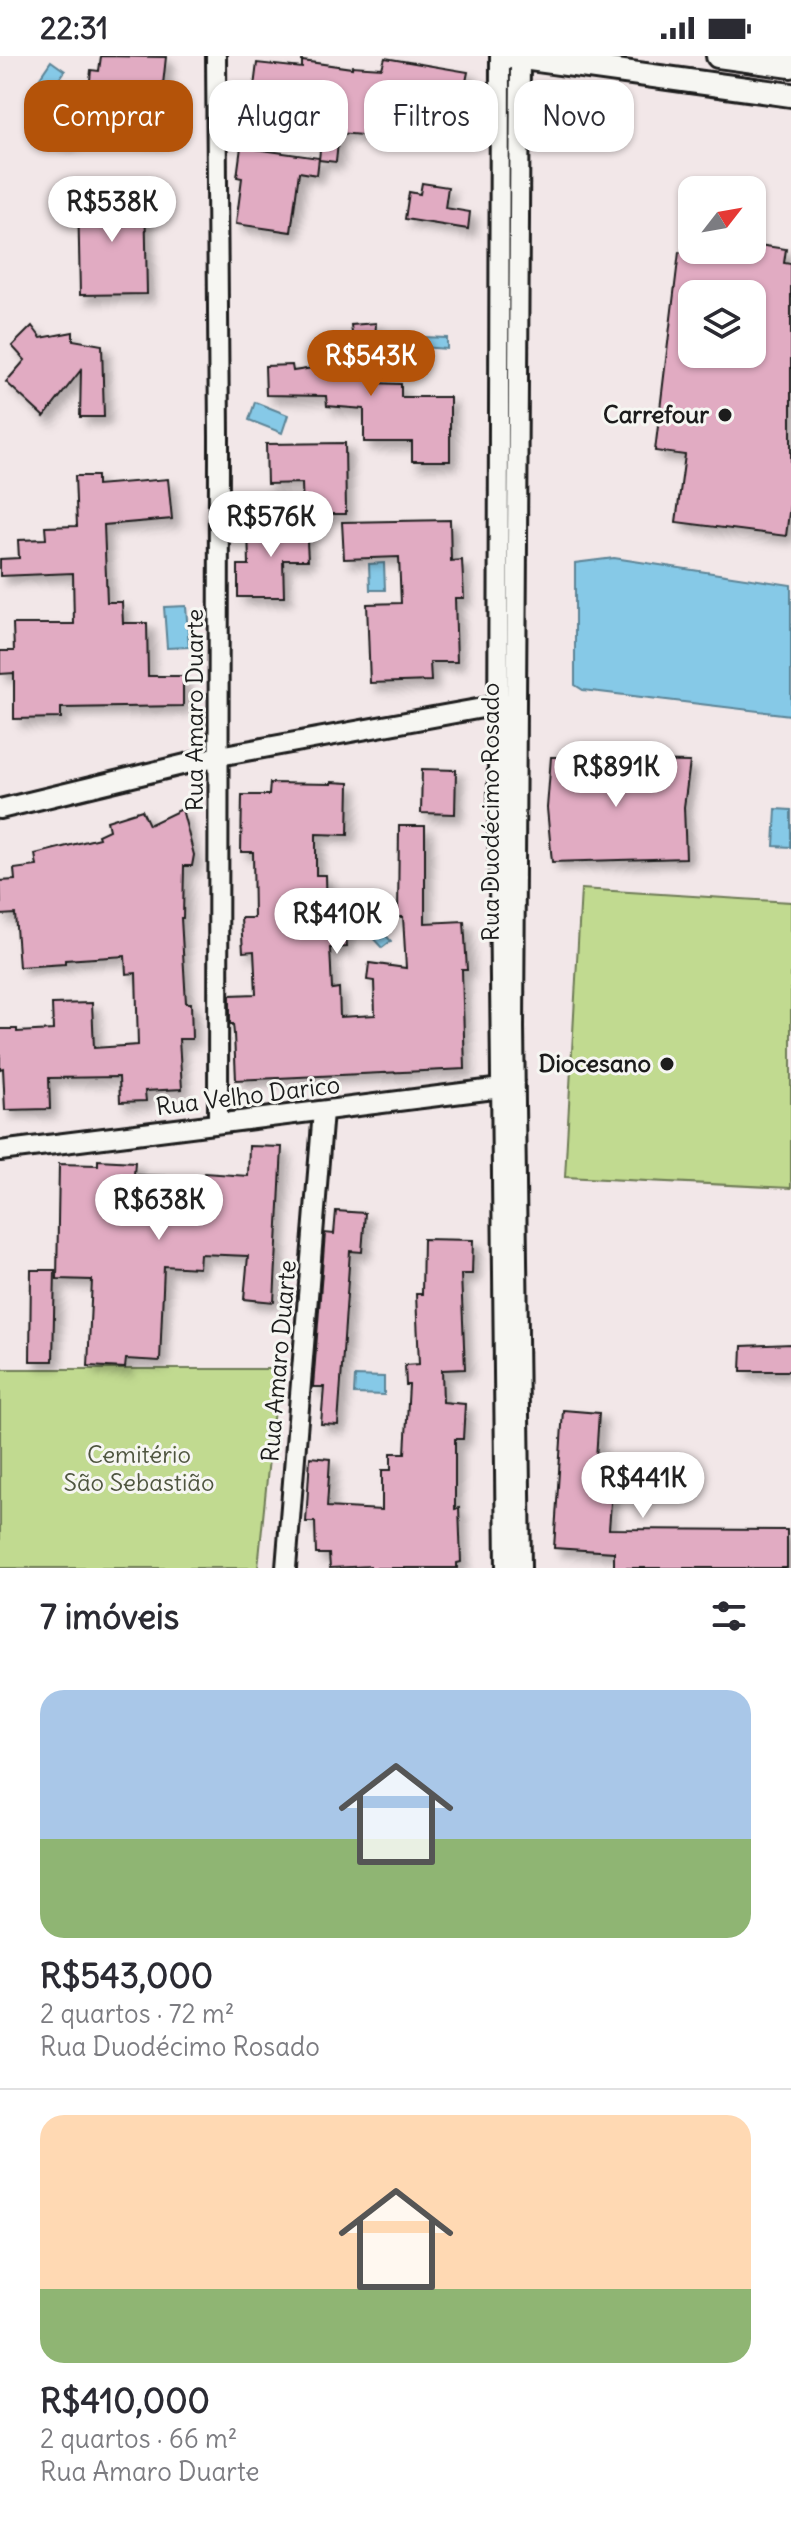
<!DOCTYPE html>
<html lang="pt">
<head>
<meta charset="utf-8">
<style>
  body { margin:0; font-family:Delius,sans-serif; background:#f2f2f3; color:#2b2b33; height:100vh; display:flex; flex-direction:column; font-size:30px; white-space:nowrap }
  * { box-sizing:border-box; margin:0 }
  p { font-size:26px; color:#7c7c81 }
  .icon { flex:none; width:44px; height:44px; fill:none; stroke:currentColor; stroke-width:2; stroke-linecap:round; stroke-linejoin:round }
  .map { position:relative; height:1512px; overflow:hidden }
  .side { display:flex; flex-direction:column; background:#fff; flex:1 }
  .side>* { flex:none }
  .guide { position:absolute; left:24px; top:24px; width:744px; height:72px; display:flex; gap:16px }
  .needle { width:52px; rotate:59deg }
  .tools { position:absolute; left:678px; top:120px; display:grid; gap:16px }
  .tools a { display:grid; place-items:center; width:88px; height:88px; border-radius:16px; background:#fff; box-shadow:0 2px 6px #0004; font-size:40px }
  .price { position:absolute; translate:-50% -68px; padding:0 18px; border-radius:28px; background:#fff; color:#222; font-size:26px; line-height:52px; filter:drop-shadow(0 2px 4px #0008) }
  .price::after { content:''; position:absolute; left:50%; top:48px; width:24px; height:18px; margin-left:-12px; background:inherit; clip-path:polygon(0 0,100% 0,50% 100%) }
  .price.selected { background:#b45309; color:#fff }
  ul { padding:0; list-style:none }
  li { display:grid; align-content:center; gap:16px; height:424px; padding:0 40px }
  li+li { border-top:2px solid #e1e1e2 }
  li span { display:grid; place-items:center; height:248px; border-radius:24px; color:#555 }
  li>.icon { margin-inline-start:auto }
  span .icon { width:144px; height:144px; fill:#fffc; stroke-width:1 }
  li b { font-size:34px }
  h2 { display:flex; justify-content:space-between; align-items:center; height:96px; padding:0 40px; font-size:34px }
  .tag { padding:0 28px; border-radius:24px; background:#fff; box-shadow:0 2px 6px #0004; font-size:28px; line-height:72px }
  .tag.selected { background:#b45309; color:#fff }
  .status { display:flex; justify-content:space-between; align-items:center; height:56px; padding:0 40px; background:#fff; direction:ltr }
  .status svg { height:22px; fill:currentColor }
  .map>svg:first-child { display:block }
  .green { fill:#c1da90; stroke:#6e7b56; stroke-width:2 }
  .water { fill:#86c9e7; stroke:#5c8496; stroke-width:2 }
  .building { fill:#e1abc2; stroke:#1c1c1c; stroke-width:2; fill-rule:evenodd; filter:url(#shadow) }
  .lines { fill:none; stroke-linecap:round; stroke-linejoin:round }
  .minor-casing { stroke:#1c1c1c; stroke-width:24 }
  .tertiary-casing { stroke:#1c1c1c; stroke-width:28 }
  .minor { stroke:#f6f6f2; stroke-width:18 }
  .tertiary { stroke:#f6f6f2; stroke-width:22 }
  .poi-dot { fill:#1c1c1c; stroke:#f6f6f2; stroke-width:3 }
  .labels { text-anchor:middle; stroke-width:6; stroke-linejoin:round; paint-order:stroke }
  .poi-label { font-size:24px; font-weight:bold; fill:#1c1c1c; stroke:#f6f6f2; text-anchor:end }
  .street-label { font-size:24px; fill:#1c1c1c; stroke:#f6f6f2 }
  .park-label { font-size:24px; fill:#4e553f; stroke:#f6f6f2 }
</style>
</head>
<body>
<div class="status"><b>22:31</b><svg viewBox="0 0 49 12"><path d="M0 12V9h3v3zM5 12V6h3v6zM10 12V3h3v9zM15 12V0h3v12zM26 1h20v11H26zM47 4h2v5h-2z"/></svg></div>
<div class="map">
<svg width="791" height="1512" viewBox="0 0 791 1512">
  <defs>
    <filter id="shadow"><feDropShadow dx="7" dy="7" stdDeviation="4" flood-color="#0004"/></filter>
  </defs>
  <rect width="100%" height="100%" fill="#f2e7e8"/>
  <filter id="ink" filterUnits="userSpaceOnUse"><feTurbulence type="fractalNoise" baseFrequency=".0125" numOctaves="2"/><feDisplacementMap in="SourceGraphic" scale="16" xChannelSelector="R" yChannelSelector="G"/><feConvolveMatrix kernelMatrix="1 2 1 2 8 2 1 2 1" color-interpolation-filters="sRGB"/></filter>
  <g filter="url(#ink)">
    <!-- green -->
    <g class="green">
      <polygon points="581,833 791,846 791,1132 565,1121"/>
      <polygon points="0,1313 278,1313 258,1512 0,1512"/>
    </g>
    <!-- water -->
    <g class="water">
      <polygon points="51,5 65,15 45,42 32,33"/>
      <polygon points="422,281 447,282 447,293 421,291"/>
      <polygon points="255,346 288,359 282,377 249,364"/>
      <polygon points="614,502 791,529 791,659 583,634 575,629 575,507"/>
      <polygon points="384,507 385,534 370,534 369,508"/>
      <polygon points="186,550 189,591 167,592 164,551"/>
      <polygon points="776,753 791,754 791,791 774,790"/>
      <polygon points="366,857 391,885 382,892 357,865"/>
      <polygon points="355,1320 384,1321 384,1339 354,1338"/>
    </g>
    <!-- building -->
    <g class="building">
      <polygon points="101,0 166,1 157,83 72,74 69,87 36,81 42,47 87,55 91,14 99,15"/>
      <polygon points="385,2 468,16 460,55 377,44 374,80 339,77 336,106 319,104 323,64 251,55 257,7 302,12 302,5 352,12 352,10 382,12"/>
      <polygon points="241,91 319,102 317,119 299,116 291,176 236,168 242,122 237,121"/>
      <polygon points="422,127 448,131 445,152 470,156 468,173 405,163 409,136 420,138"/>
      <polygon points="145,138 147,238 80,239 78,139"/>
      <path d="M752 188 786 193 784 207 791 208V441L786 480 676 466 685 399 655 395 679 196 713 200 714 194H752ZM692 238H752V298H692Z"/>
      <polygon points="376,267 373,327 401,328 401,341 450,341 450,405 412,405 412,386 364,386 364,353 327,350 326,340 266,339 265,310 292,309 293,315 319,311 353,285 351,269"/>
      <polygon points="32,270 41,282 73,276 73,284 102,289 104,361 80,361 81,314 44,361 6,326 25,304 12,290"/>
      <polygon points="345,387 346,458 303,458 302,427 267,428 266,388"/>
      <polygon points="75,420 97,420 97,429 168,423 172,463 104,469 107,546 122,546 123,567 147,567 148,620 183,620 183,650 61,652 61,662 14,663 14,617 0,618 0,595 14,595 13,568 74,568 73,517 0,520 0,503 19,502 18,484 46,483 45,471 77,470"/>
      <polygon points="450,464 451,505 462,504 464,542 455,542 457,606 430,606 431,625 370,627 367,548 401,547 399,501 344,503 342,466"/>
      <polygon points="306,468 308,504 283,504 284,541 238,541 238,509 249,509 248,470"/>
      <polygon points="551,701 605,701 633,705 690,706 684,751 686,802 552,806 547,752"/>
      <polygon points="422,713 456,714 455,758 421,757"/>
      <polygon points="331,726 349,727 348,779 316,778 316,819 326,819 327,859 345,858 347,891 330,892 332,933 339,932 340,961 375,959 374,925 367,924 369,907 406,912 403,861 398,861 399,770 425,770 425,867 464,865 467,914 462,914 465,1013 236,1024 234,978 233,968 230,968 230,939 256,938 254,895 243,896 241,862 254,862 253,796 241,796 242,739 269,739 270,727 331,728"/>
      <polygon points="182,753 194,799 192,810 184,810 183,862 181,862 186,947 191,947 192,983 179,983 182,1033 145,1035 146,1045 120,1046 119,1021 49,1022 50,1053 5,1054 3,1012 0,1013 0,973 17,973 17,976 53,974 52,948 92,947 94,992 138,989 136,917 126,918 125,900 65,904 65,908 19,911 15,858 1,859 0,825 15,824 14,813 37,810 35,798 99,782 98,779 109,774 107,765 142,754 149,769"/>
      <polygon points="249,1090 282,1091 274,1246 244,1243 248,1200 200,1198 199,1212 164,1210 160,1305 126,1303 125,1312 88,1310 92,1224 57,1223 59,1108 98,1109 98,1104 135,1106 134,1119 168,1120 168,1130 204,1133 204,1117 248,1120"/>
      <polygon points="336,1155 365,1157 362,1196 350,1195 338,1369 321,1368 324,1331 313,1331 325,1177 334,1178"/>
      <polygon points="423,1183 473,1184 472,1218 461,1218 465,1313 442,1314 443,1346 465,1348 463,1383 455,1383 455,1453 459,1452 461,1506 457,1507 457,1512 370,1512 370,1510 330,1512 329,1498 316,1498 315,1466 306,1466 310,1401 330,1403 327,1451 382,1454 382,1414 391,1414 391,1397 405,1397 409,1329 406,1329 405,1309 419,1308 416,1238 422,1238"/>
      <polygon points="31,1214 55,1214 53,1305 30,1305"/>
      <polygon points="791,1288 791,1315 741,1315 742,1290"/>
      <polygon points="563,1354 599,1357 594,1433 612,1434 609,1473 787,1474 787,1512 614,1512 614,1496 554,1492"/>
    </g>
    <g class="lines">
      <!-- minor casing -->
      <g class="minor-casing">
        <g id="minor">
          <polyline points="216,0 219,380 218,1067"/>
          <polyline points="500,0 498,726 506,1512"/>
          <polyline points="520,0 514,971 521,1512"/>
          <polyline points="0,753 219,700 510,647"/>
          <polyline points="0,1095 502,1032"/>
          <polyline points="286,1512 323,1055"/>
        </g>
      </g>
      <!-- tertiary casing -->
      <g class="tertiary-casing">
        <g id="tertiary">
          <polyline points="508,0 791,39"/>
          <polyline points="718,0 791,10"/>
        </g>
      </g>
      <!-- minor -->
      <use href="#minor" class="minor"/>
      <!-- tertiary -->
      <use href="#tertiary" class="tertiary"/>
    </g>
  </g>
  <!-- markers -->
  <g class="poi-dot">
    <circle cx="725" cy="359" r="8"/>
    <circle cx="667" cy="1008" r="8"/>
  </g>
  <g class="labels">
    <!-- poi labels -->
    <g class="poi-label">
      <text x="709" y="367">Carrefour</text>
      <text x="651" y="1016">Diocesano</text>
    </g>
    <!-- street labels -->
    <g class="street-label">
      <text transform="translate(195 654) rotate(-90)" y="8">Rua Amaro Duarte</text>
      <text transform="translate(491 756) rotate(-90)" y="8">Rua Duodécimo Rosado</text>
      <text transform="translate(248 1040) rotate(-7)" y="8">Rua Velho Darico</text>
      <text transform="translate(279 1305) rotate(-85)" y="8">Rua Amaro Duarte</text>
    </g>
    <!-- park labels -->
    <g class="park-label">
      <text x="139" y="1407">Cemitério<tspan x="139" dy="28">São Sebastião</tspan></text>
    </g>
  </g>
</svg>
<div class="tools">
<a><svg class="needle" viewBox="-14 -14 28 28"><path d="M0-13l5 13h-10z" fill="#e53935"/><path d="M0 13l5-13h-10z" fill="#7c7c81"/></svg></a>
<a><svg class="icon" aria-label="layers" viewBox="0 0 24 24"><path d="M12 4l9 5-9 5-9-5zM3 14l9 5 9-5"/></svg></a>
</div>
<b class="price" style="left:112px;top:188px">R$538K</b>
<b class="price selected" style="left:371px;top:342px">R$543K</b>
<b class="price" style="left:271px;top:503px">R$576K</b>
<b class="price" style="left:616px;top:753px">R$891K</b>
<b class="price" style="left:337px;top:900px">R$410K</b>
<b class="price" style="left:159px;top:1186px">R$638K</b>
<b class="price" style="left:643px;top:1464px">R$441K</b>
<div class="guide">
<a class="tag selected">Comprar</a>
<a class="tag">Alugar</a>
<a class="tag">Filtros</a>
<a class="tag">Novo</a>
</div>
</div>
<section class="side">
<h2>7 imóveis<svg class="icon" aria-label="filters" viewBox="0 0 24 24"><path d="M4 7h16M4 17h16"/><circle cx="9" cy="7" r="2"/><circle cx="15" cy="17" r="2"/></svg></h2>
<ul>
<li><span style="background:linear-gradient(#a9c7e8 60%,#8fb573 0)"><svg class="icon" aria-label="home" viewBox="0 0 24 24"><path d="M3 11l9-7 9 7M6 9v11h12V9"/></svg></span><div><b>R$543,000</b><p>2 quartos · 72 m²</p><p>Rua Duodécimo Rosado</p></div></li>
<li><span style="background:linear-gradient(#ffd9b3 70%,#8fb573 0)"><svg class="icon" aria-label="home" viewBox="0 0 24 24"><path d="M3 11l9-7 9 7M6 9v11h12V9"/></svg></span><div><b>R$410,000</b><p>2 quartos · 66 m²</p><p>Rua Amaro Duarte</p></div></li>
</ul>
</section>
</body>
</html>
